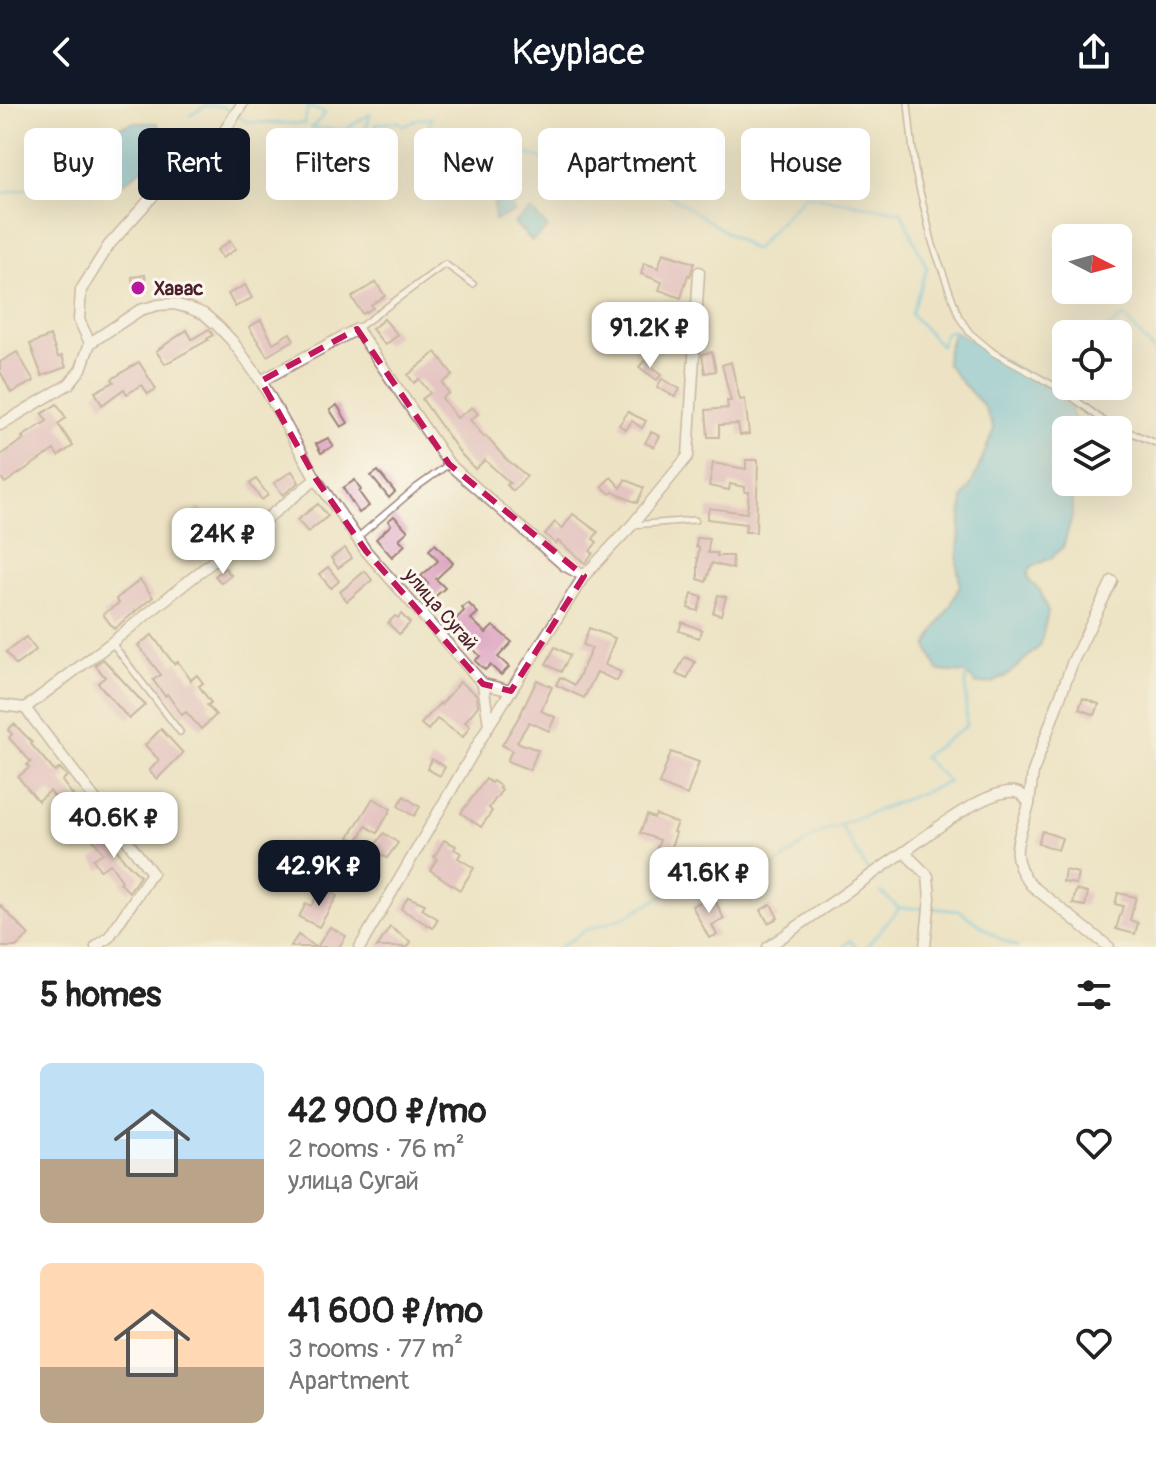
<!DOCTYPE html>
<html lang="en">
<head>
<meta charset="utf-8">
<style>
  body { margin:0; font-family:Pangolin,sans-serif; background:#f6f6f6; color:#222; height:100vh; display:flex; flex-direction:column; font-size:30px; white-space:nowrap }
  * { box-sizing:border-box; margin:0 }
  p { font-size:26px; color:#767676 }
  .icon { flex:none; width:44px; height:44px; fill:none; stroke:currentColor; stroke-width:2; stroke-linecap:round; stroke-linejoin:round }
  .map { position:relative; height:843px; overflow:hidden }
  .side { display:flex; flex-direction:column; background:#fff; flex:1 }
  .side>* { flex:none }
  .top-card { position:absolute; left:24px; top:24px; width:1108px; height:72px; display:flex; gap:16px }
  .needle { width:52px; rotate:96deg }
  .tools { position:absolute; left:1052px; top:120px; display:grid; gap:16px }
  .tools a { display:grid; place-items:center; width:80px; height:80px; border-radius:12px; background:#fff; box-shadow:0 8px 32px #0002; font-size:40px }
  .price { position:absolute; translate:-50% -68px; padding:0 18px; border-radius:16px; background:#fff; color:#222; font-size:26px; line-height:52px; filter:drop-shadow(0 2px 4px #0008) }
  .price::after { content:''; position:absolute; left:50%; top:48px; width:24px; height:18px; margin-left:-12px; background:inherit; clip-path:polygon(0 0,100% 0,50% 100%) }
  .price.active { background:#111827; color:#fff }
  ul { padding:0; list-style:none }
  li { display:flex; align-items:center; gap:24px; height:200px; padding:0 40px }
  li span { display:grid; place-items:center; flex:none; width:224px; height:160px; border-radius:12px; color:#555 }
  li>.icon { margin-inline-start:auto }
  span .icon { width:96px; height:96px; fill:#fffc; stroke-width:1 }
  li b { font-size:34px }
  h2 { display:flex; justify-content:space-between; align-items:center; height:96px; padding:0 40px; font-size:34px }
  .chip { padding:0 28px; border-radius:12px; background:#fff; box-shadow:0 8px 32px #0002; font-size:28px; line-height:72px }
  .chip.active { background:#111827; color:#fff }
  header { display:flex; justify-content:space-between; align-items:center; height:104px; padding:0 40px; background:#111827; color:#fff; font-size:36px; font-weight:600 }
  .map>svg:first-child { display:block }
  .water { fill:#66c1e3; stroke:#587087; stroke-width:2 }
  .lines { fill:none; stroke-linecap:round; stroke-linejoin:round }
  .stream { stroke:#66c1e3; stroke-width:3 }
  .building { fill:#db9fc0 }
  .service-casing { stroke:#9c8178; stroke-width:8 }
  .minor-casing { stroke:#9c8178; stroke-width:13 }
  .service { stroke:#fff; stroke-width:5 }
  .minor { stroke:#fff; stroke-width:10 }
  .marked { fill:none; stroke:#c2185b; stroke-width:6; stroke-dasharray:16 10; stroke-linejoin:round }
  .poi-dot { fill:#b5179e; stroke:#fbf7ec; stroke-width:3 }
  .labels { text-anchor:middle; stroke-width:6; stroke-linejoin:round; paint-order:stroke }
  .poi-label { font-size:20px; font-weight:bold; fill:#4a1f2b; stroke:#fbf7ec; text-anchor:start }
  .street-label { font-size:20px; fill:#4a1f2b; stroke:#fbf7ec }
</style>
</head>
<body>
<header><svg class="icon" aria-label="back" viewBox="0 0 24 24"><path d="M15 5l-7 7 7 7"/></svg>Keyplace<svg class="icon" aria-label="share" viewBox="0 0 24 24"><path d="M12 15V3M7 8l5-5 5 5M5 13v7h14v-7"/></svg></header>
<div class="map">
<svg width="1156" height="843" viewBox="0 0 1156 843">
  <rect width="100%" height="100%" fill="#fbf7ec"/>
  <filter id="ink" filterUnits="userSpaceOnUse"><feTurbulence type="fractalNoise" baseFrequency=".0125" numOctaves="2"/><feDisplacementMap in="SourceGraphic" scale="16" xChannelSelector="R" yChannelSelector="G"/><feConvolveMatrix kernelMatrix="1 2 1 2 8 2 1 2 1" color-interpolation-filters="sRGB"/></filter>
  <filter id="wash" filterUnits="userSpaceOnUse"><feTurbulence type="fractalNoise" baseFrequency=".006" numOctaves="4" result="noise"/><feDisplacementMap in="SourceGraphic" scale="32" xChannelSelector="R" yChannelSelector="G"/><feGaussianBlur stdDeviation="1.8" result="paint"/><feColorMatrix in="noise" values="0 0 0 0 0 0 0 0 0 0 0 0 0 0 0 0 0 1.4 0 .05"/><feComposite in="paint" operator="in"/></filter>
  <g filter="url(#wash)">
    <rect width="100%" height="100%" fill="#ede3c4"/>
    <!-- water -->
    <g class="water">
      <polygon points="133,19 157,19 162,28 151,58 122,80 96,72 48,90 34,72 41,46"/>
      <polygon points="500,96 512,103 514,108 495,116 494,99"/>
      <polygon points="531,106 548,124 532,137 514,119"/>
      <polygon points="954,227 1053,286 1071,305 1078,325 1066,326 1066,348 1060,357 1058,370 1072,394 1072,413 1063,443 1051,454 1031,463 1028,469 1030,478 1040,486 1048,508 1040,542 1008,571 992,579 977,580 966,569 938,567 927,542 935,526 952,499 960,481 957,459 963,394 973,377 994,325 984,302 962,279 946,259 948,245"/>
    </g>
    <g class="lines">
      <!-- stream -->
      <g class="stream">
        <polyline points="190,11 206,2 221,2 248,18 304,20 308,3 326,9 311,24 346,25 370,10 368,19 357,39 364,48 377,20 399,18 404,22 418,15 432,14 423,37 444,36 453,53 490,71 524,48 544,56 549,44 578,62 616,77 659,85 754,146 805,91 901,108 927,164 911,210 941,242 945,228 954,227 954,230"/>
        <polyline points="0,90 30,84 43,79"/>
        <polyline points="1100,230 1124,212 1156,250"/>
        <polyline points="1054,283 1061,258 1066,254"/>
        <polyline points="870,770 840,721 949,678 923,653 966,622 966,569 969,569"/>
        <polyline points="899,804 924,804"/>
        <polyline points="932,804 960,807 997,833 1017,843"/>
        <polyline points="560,843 586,826 625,813 657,795 684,784 700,771 726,764 764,770 814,732 840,721"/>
        <polyline points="843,843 850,836 856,843"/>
        <polyline points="866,843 899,804 881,788"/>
      </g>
    </g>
    <g id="blocks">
      <!-- building -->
      <g class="building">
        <polygon points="230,137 236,145 222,154 217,146"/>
        <polygon points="663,149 694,159 690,172 688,171 681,194 659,186 662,178 641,170 644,159 658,164"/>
        <polygon points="145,171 148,187 134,190 132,173"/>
        <polygon points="376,178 385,192 371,201 373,204 362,210 352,193"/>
        <polygon points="245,181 252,194 235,203 228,190"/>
        <polygon points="384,215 398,231 385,241 372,225"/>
        <polygon points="261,216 273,239 290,229 294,236 267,252 249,223"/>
        <polygon points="209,225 213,231 207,235 208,236 165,260 156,247 187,226 192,235"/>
        <polygon points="50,232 58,253 62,252 66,263 42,272 30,240"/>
        <polygon points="17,248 34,277 11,289 0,267 0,258"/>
        <polygon points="436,248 453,271 442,279 449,289 442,294 457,314 472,303 478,310 470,316 484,333 486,332 505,354 527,372 513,387 507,381 510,379 485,356 475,365 461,350 422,295 430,289 419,275 414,279 408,271"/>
        <polygon points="712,248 716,267 705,269 702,250"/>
        <polygon points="644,257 662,270 657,276 639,263"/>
        <polygon points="139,258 156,285 148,290 142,281 127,290 124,285 102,301 95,288 114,278 112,275"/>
        <polygon points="731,258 740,296 745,295 749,330 740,331 738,320 719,321 719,333 708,333 706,306 728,304 727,297 731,297 722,261"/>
        <polygon points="662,275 680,285 675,293 657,283"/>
        <polygon points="57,300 66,314 58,320 73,342 58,352 54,346 5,379 0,372 0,351 24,335 22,333 47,317 42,310"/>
        <polygon points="337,301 348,319 341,323 330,306"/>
        <polygon points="628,308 646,317 642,324 632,317 626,326 619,321"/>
        <polygon points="651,328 660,332 654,343 645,339"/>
        <polygon points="328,334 333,342 321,349 316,340"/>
        <polygon points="746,356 758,356 756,428 745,428 746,420 707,415 709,404 747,409 749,388 745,388 745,383 730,380 729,386 709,382 713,359 746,365"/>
        <polygon points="292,367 299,378 283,391 274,379"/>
        <polygon points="378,367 395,388 389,394 371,372"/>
        <polygon points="611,373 621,384 625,375 644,384 637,399 613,388 610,390 602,382"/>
        <polygon points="256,375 268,391 262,396 250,380"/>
        <polygon points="355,376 361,386 359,388 369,402 359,409 343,384"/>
        <polygon points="318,400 328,412 308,428 297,416"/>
        <polygon points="200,404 224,434 208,448 200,439 205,435 194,422 184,430 178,423"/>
        <polygon points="573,410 598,428 593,435 597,438 590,447 593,449 585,459 558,437 556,440 545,430 555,418 562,425"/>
        <polygon points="394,412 408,427 399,435 405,441 392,453 376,435 391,421 388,417"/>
        <polygon points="697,434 709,435 708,449 717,449 717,452 732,452 733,465 712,459 706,478 698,475 698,455 697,454 698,453 699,443 696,443"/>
        <polygon points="435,440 453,459 436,475 445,484 430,497 421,486 428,480 421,472 438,457 429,446"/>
        <polygon points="345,444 352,454 338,464 331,454"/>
        <polygon points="328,463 339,477 331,484 319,470"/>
        <polygon points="225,464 231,471 221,479 215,472"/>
        <polygon points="365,467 372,476 347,497 340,488"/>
        <polygon points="140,476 153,493 114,525 103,510 119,499 116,495"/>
        <polygon points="692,490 702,493 698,507 688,504"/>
        <polygon points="718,491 726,493 721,511 713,509"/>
        <polygon points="468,499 478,509 471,515 486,529 493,522 512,538 498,553 509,563 501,571 490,561 485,566 475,557 480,552 450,521 464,507 462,504"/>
        <polygon points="401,510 410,519 399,530 388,519 395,512 398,514"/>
        <polygon points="682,518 702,526 699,534 679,527"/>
        <polygon points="589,524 615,534 605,561 621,568 617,577 597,568 584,594 556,581 560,573 575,581 592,544 583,541"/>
        <polygon points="152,531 174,560 178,558 191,576 197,571 203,579 199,582 211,599 207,601 216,611 201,625 186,608 182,611 167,590 165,592 153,576 161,571 138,541"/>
        <polygon points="26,533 36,546 16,561 6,548"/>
        <polygon points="555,543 570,551 561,568 546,560"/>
        <polygon points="685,553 695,558 687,575 676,570"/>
        <polygon points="103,555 145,601 129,615 98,579 105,573 95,561"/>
        <polygon points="537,576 552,583 541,607 555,613 549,627 529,618 517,638 538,646 530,666 507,657 512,646 502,641 520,611"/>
        <polygon points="460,578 477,591 478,602 465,618 470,622 463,633 437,615 428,626 421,620 440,599 441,601"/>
        <polygon points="1083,594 1099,600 1095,611 1079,605"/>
        <polygon points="14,620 32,638 31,640 55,668 60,664 67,672 62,677 84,706 76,713 77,715 71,721 62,710 65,707 50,687 38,697 18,673 29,664 27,661 31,658 9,634 12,630 8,626"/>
        <polygon points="161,625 183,649 157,675 149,667 159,656 145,641"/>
        <polygon points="671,648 699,658 687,691 659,680"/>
        <polygon points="432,655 445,663 440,672 427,665"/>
        <polygon points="486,675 491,679 493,677 500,682 499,684 502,686 489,704 492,707 481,723 461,709"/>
        <polygon points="404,692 420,703 414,712 398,702"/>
        <polygon points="373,694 391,705 377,729 366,722 357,738 349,733"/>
        <polygon points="647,711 654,714 656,711 677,719 673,728 676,729 669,748 657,744 660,736 640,729"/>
        <polygon points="100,723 125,757 140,772 129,788 120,779 122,777 110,760 100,766 93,755 103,749 89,730"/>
        <polygon points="1042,727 1062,734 1058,746 1038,739"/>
        <polygon points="384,729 398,739 387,754 373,744"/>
        <polygon points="444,736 456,742 454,745 461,749 458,754 474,764 460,786 430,766 437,755 434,753"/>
        <polygon points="361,754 378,765 371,776 354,766"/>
        <polygon points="1065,766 1078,769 1076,780 1063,778"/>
        <polygon points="322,783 337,792 319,823 299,813 306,799 311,802"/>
        <polygon points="1076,786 1088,789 1085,802 1073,800"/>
        <polygon points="1118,789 1136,793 1130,816 1138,819 1135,830 1116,825 1123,802 1115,800"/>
        <polygon points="713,792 724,815 712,821 717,831 709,834 692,802"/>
        <polygon points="408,793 425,800 422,805 438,815 433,824 401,805"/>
        <polygon points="771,800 778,814 768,819 761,806"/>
        <polygon points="0,801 29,831 16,843 3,843 0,840"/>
        <polygon points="330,823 346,832 339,843 317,843"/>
        <polygon points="390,823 411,838 408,843 377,843"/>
        <polygon points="298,831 316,843 290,843"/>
      </g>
    </g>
  </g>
  <g filter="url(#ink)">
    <use href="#blocks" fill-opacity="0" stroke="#9c8178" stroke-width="2"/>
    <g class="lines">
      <!-- service casing -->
      <g class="service-casing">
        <g id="service">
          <polyline points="908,0 915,67 933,141 959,213 970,229 994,249 1064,287 1105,318 1156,339"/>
          <polyline points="358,224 445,160 473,180"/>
          <polyline points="632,421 695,416"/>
          <polyline points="358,433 417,383 449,360"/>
          <polyline points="112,539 180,628"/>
        </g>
      </g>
      <!-- minor casing -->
      <g class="minor-casing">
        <g id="minor">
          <polyline points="90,239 79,216 81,186 109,141 161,83 221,32 242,0"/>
          <polyline points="261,277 357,225 449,360 564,461 584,472"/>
          <polyline points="0,321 69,280 81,265 90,239 140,206 158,201 174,200 189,204 204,210 218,222 233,238 261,277 316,375 366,447 483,580 489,621"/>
          <polyline points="483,580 511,587"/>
          <polyline points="0,601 25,604"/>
          <polyline points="25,604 111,539 316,375"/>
          <polyline points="25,604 152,769 109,833 96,843"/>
          <polyline points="1029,700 1033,668 1073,557 1112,477"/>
          <path d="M904 748C928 731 985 685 1015 688 1022 689 1026 694 1029 700 1021 732 1005 750 1031 781L1109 843"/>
          <polyline points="360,843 489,621 584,472 632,421 688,352 699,168"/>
          <polyline points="768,843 904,748 928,772 930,794 925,843"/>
        </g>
      </g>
      <!-- service -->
      <use href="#service" class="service"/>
      <!-- minor -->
      <use href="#minor" class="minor"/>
    </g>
  </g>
  <!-- marked area -->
  <path d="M0 0H1156V843H0ZM357 225 449 360 584 472 511 587 483 580 366 447 316 375 261 277Z" fill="#ede3c4" fill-opacity=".55" fill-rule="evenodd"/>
  <path class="marked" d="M357 225 449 360 584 472 511 587 483 580 366 447 316 375 261 277Z"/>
  <!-- markers -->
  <circle class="poi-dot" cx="138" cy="184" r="8"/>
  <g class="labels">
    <!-- poi labels -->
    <g class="poi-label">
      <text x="154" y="191">Хавас</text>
    </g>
    <!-- street labels -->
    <g class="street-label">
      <text transform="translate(441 505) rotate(49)" y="7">улица Сугай</text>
    </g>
  </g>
</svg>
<div class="tools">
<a><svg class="needle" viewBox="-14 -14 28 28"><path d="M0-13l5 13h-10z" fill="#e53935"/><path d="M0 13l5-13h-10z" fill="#767676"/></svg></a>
<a><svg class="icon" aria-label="locate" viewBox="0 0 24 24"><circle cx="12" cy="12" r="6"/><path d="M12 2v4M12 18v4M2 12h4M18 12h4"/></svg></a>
<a><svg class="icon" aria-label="layers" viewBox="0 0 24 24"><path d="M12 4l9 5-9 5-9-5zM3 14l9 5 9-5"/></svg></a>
</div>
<b class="price" style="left:650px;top:266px">91.2K ₽</b>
<b class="price" style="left:223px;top:472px">24K ₽</b>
<b class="price" style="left:114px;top:756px">40.6K ₽</b>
<b class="price active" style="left:319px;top:804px">42.9K ₽</b>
<b class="price" style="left:709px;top:811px">41.6K ₽</b>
<div class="top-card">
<a class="chip">Buy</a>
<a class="chip active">Rent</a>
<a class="chip">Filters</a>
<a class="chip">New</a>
<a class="chip">Apartment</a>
<a class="chip">House</a>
</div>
</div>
<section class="side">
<h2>5 homes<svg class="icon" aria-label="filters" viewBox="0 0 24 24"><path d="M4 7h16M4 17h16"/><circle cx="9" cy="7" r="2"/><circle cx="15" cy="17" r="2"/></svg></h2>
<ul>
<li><span style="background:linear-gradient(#bfe0f5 60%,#b9a48a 0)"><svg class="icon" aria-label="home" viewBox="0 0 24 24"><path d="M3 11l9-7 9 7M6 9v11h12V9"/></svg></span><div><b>42 900 ₽/mo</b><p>2 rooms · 76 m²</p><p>улица Сугай</p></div><svg class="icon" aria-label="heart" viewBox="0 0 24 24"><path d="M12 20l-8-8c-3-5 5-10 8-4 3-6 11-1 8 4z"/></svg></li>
<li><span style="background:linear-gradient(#ffd9b3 65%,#b9a48a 0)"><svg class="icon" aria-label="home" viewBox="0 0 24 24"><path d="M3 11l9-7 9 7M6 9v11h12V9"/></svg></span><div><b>41 600 ₽/mo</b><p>3 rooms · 77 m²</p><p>Apartment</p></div><svg class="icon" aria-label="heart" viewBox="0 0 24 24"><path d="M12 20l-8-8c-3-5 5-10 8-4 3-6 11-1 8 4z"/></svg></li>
</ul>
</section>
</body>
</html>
